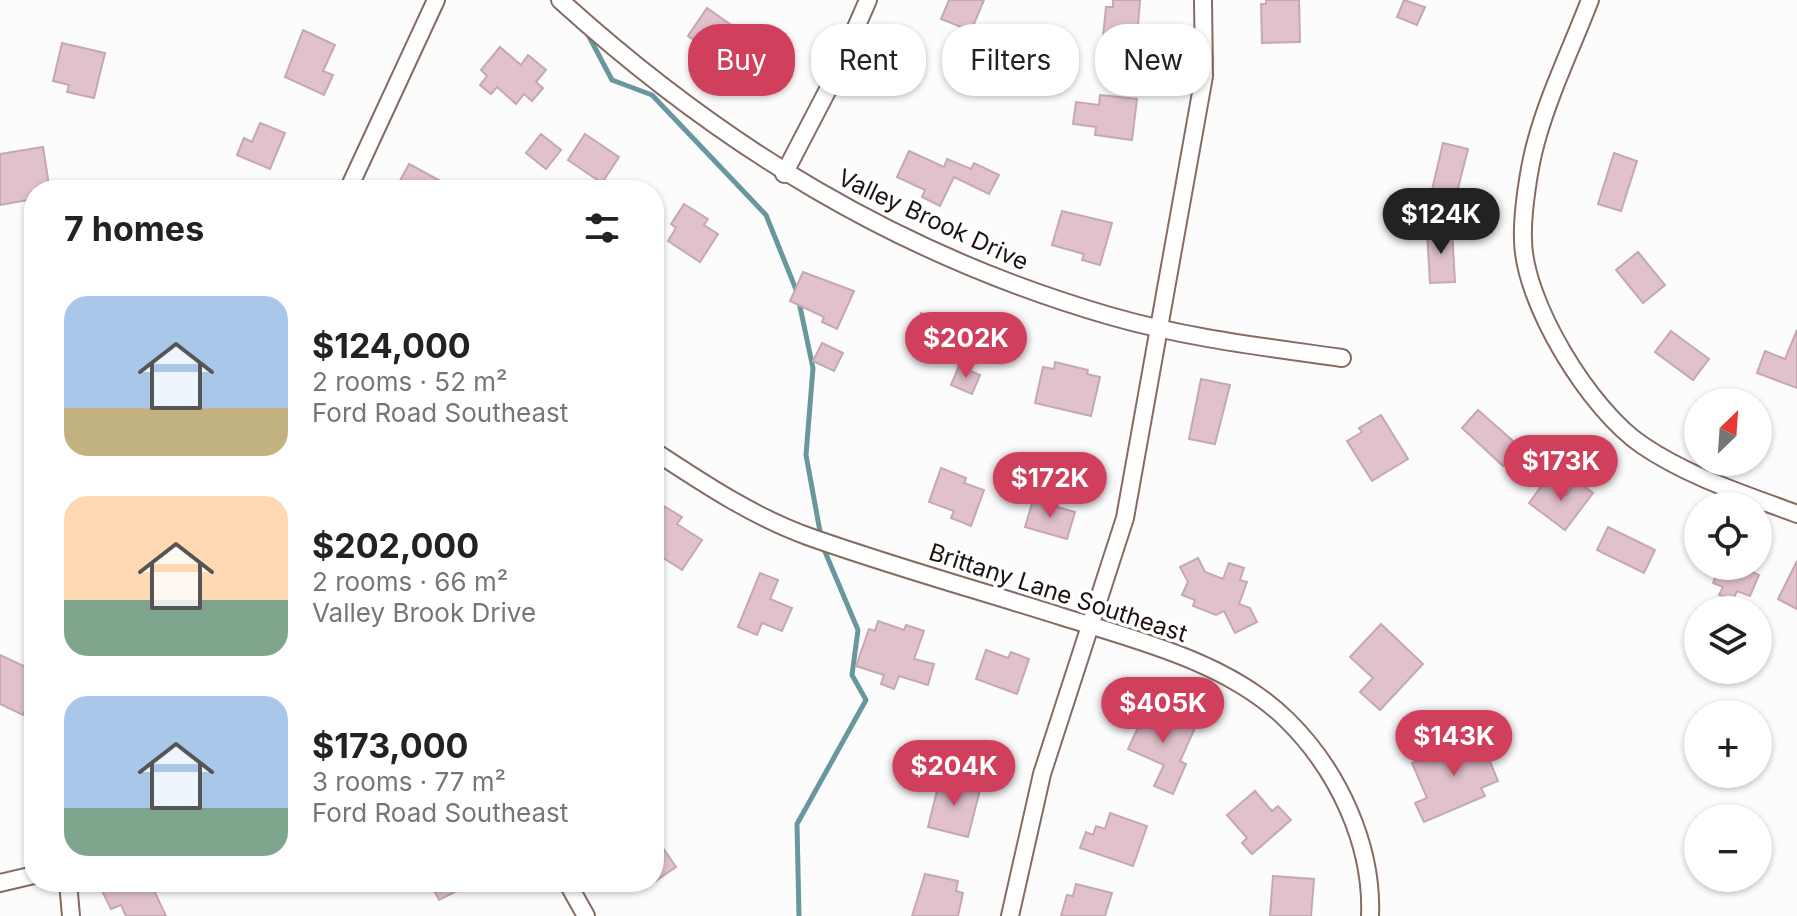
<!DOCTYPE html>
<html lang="en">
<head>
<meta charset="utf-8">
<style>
  body { margin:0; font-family:Inter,sans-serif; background:#f2f2f2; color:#222; height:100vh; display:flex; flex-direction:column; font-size:30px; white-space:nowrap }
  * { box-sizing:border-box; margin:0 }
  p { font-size:26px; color:#767676 }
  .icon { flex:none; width:44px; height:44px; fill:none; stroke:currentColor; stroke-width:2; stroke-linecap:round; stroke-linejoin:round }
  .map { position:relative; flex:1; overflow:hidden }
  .side { position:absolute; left:24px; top:180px; width:640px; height:712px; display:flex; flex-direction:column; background:#fff; border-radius:32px; box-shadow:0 2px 6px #0004 }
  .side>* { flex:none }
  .banner { position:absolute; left:688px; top:24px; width:760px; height:72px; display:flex; gap:16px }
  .needle { width:52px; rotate:25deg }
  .fabs { position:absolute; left:1684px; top:388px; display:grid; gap:16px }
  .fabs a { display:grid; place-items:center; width:88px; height:88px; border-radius:50%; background:#fff; box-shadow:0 2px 6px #0004; font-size:40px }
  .price { position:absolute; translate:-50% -68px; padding:0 18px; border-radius:28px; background:#d0405d; color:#fff; font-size:26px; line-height:52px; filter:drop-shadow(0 2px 4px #0008) }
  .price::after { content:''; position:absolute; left:50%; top:48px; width:24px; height:18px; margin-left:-12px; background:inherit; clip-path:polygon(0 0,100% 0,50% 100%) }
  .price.current { background:#222; color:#fff }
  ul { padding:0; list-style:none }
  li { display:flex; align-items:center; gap:24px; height:200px; padding:0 40px }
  li span { display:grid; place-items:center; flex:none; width:224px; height:160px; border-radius:24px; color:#555 }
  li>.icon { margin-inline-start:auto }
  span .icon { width:96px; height:96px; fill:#fffc; stroke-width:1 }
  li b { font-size:34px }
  h2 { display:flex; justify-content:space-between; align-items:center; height:96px; padding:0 40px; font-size:34px }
  .tag { padding:0 28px; border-radius:32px; background:#fff; box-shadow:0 2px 6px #0004; font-size:28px; line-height:72px }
  .tag.current { background:#d0405d; color:#fff }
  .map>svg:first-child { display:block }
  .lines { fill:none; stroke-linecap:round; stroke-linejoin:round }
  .stream { stroke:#68989d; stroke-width:5 }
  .building { fill:#e0c1cc; stroke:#c5a8b2; stroke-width:2 }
  .street-casing { stroke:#866b62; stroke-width:20 }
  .street { stroke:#fff; stroke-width:16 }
  .labels { text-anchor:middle; stroke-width:7; stroke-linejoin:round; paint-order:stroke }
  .street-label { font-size:24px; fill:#1e1310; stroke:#fff }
</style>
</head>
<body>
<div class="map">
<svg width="1797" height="916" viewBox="0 0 1797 916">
  <rect width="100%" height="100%" fill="#fcfcfc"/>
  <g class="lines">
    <!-- stream -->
    <g class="stream">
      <polyline points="585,29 612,80 652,95 766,215 797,292"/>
      <polyline points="799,302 813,368 806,455 821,537"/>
      <polyline points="799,916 797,824 866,700 852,675 858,630 823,547"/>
    </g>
  </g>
  <!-- building -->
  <g class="building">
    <polygon points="949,0 984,0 971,31 941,19"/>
    <polygon points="1113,0 1140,0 1137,39 1103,37 1106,7 1113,7"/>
    <polygon points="1266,0 1299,0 1300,42 1262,43 1261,4 1266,4"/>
    <polygon points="1404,0 1425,7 1417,25 1397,17"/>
    <polygon points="707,8 757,43 730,81 691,54 698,43 688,36"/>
    <polygon points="303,30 335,45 323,71 333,75 324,95 285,77"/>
    <polygon points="62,43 105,53 94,98 67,92 69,85 53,81"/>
    <polygon points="500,47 521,65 528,55 546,70 536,82 543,88 532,101 524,94 516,104 497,87 491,94 480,85 487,76 481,70"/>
    <polygon points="1100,95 1137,99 1132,140 1095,135 1096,127 1073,124 1076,102 1099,105"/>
    <polygon points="260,123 285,133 270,169 237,155 244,138 252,142"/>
    <polygon points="541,134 561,150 546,169 526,153"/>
    <polygon points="585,134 619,157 602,183 568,160"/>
    <polygon points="1443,143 1468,149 1455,200 1431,194"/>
    <polygon points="43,147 49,185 44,186 44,190 34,190 34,199 0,205 0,154"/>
    <polygon points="909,151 944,167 947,159 971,169 974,163 999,175 989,194 954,177 940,206 922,197 925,190 897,177"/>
    <polygon points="1614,153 1637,161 1621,211 1598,204"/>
    <polygon points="409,164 457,190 395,190"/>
    <polygon points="684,204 708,219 704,225 718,234 700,262 668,241 676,228 671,224"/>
    <polygon points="1062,211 1112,223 1100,265 1082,260 1084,254 1052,245"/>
    <polygon points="1452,230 1455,282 1430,283 1427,231"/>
    <polygon points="1638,252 1665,285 1643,303 1616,270"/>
    <polygon points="803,272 854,291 837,329 822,322 824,317 790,301"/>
    <polygon points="921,313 954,327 957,322 975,329 964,354 929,340 926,346 910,340"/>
    <polygon points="1797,330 1797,388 1757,373 1765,351 1785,359"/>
    <polygon points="1671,331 1709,359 1693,380 1655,352"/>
    <polygon points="822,343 843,353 834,371 813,361"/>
    <polygon points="1055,362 1088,370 1087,374 1100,377 1091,416 1035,403 1043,367 1054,369"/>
    <polygon points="959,366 980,375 972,394 951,385"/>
    <polygon points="1201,379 1230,385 1215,444 1189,439"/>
    <polygon points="1478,410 1520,447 1503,466 1462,428"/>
    <polygon points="1381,415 1408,459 1372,481 1347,441 1362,432 1359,428"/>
    <polygon points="941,468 966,478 964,483 984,490 971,526 951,518 954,511 929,502"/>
    <polygon points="1546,480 1566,495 1577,481 1593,493 1565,530 1529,503"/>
    <polygon points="1033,500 1075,512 1067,539 1025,527"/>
    <polygon points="662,505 682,517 677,524 702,540 682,570 654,552 654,518"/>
    <polygon points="1608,527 1655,550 1644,573 1597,550"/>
    <polygon points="1198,558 1205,572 1223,579 1229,563 1244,568 1240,580 1247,582 1239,604 1250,608 1257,622 1235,633 1224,611 1216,615 1193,606 1195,600 1182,595 1188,582 1180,567"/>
    <polygon points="1797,561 1797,609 1778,599"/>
    <polygon points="1720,566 1746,566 1745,569 1759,575 1750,596 1737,591 1733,600 1719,595 1723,587 1713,583"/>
    <polygon points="760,573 778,580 770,599 792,608 782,631 762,623 757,635 738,627"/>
    <polygon points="878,621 904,630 906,625 924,631 914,659 934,664 928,685 899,676 894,689 881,684 884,675 856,666 869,629 875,631"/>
    <polygon points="1381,624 1423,664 1380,710 1360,692 1373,678 1350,657"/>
    <polygon points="986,650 1008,658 1011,652 1029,659 1017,694 976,679"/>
    <polygon points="0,655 34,671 34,693 23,715 0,704"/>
    <polygon points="1147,708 1164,715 1166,712 1195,728 1180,761 1186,764 1173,794 1154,786 1164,765 1128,749"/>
    <polygon points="1479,735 1498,781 1481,788 1485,796 1424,822 1415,803 1427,798 1412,763"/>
    <polygon points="940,779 980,790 968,837 928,827"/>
    <polygon points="1255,791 1272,811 1278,806 1291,820 1252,854 1242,843 1247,838 1227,815"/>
    <polygon points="1110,813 1147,826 1133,866 1080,848 1086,832 1093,835 1096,826 1105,829"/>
    <polygon points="654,835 676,867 654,882"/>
    <polygon points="925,874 958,881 956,891 963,893 958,916 912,916"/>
    <polygon points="1273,876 1314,879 1311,916 1270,916"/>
    <polygon points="120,882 150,882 166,916 126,916 121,905 111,909 102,891"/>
    <polygon points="430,882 475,882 439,900"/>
    <polygon points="1076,884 1112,893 1105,916 1061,916 1067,895 1073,896"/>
  </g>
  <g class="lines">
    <!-- street casing -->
    <g class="street-casing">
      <g id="street">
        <path d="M560 0C722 147 899 255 1110 316 1186 338 1265 347 1342 358"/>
        <path d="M1590 0C1572 47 1549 94 1536 142 1529 167 1522 213 1523 239 1523 302 1590 410 1642 445 1689 477 1744 494 1797 514"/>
        <polyline points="784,174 834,78 868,0"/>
        <polyline points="348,190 436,0"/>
        <path d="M654 451C703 483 752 516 807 536 891 566 978 590 1063 617 1137 640 1230 663 1287 720 1338 770 1373 845 1370 916"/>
        <polyline points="68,882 71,916"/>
        <polyline points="567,882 586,916"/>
        <polyline points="0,883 34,875"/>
        <polyline points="1010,916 1042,774 1125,518 1204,76 1203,0"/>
      </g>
    </g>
    <!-- street -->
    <use href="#street" class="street"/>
  </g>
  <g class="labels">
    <!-- street labels -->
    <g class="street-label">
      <text transform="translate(933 220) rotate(25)" y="8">Valley Brook Drive</text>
      <text transform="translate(1058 593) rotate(18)" y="8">Brittany Lane Southeast</text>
    </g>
  </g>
</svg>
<div class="fabs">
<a><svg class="needle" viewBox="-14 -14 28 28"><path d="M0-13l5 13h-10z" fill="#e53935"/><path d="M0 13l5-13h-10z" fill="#767676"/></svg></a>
<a><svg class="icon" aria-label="locate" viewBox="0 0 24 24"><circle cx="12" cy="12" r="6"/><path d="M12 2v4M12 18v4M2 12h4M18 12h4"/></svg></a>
<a><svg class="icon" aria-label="layers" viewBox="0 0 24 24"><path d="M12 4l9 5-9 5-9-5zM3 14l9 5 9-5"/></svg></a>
<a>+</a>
<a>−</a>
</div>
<b class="price current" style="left:1441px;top:256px">$124K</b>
<b class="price" style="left:966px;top:380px">$202K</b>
<b class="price" style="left:1561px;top:503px">$173K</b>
<b class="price" style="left:1050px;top:520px">$172K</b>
<b class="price" style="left:1163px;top:745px">$405K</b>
<b class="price" style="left:1454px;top:778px">$143K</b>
<b class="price" style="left:954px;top:808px">$204K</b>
<div class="banner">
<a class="tag current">Buy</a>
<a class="tag">Rent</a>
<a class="tag">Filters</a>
<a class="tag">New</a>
</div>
<section class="side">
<h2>7 homes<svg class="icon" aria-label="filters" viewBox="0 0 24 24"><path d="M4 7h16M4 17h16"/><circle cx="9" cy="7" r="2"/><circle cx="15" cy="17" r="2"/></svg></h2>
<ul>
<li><span style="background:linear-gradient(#a9c7e8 70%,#c2b280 0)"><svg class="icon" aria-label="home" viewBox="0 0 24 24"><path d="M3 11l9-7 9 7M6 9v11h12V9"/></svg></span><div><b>$124,000</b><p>2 rooms · 52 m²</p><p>Ford Road Southeast</p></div></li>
<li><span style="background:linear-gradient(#ffd9b3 65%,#7fa58c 0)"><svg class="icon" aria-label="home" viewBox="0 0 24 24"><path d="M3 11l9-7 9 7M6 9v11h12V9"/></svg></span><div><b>$202,000</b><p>2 rooms · 66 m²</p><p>Valley Brook Drive</p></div></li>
<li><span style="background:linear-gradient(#a9c7e8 70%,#7fa58c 0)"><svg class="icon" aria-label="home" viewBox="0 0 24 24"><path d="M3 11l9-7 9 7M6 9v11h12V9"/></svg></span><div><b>$173,000</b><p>3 rooms · 77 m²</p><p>Ford Road Southeast</p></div></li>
</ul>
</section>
</div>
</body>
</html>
